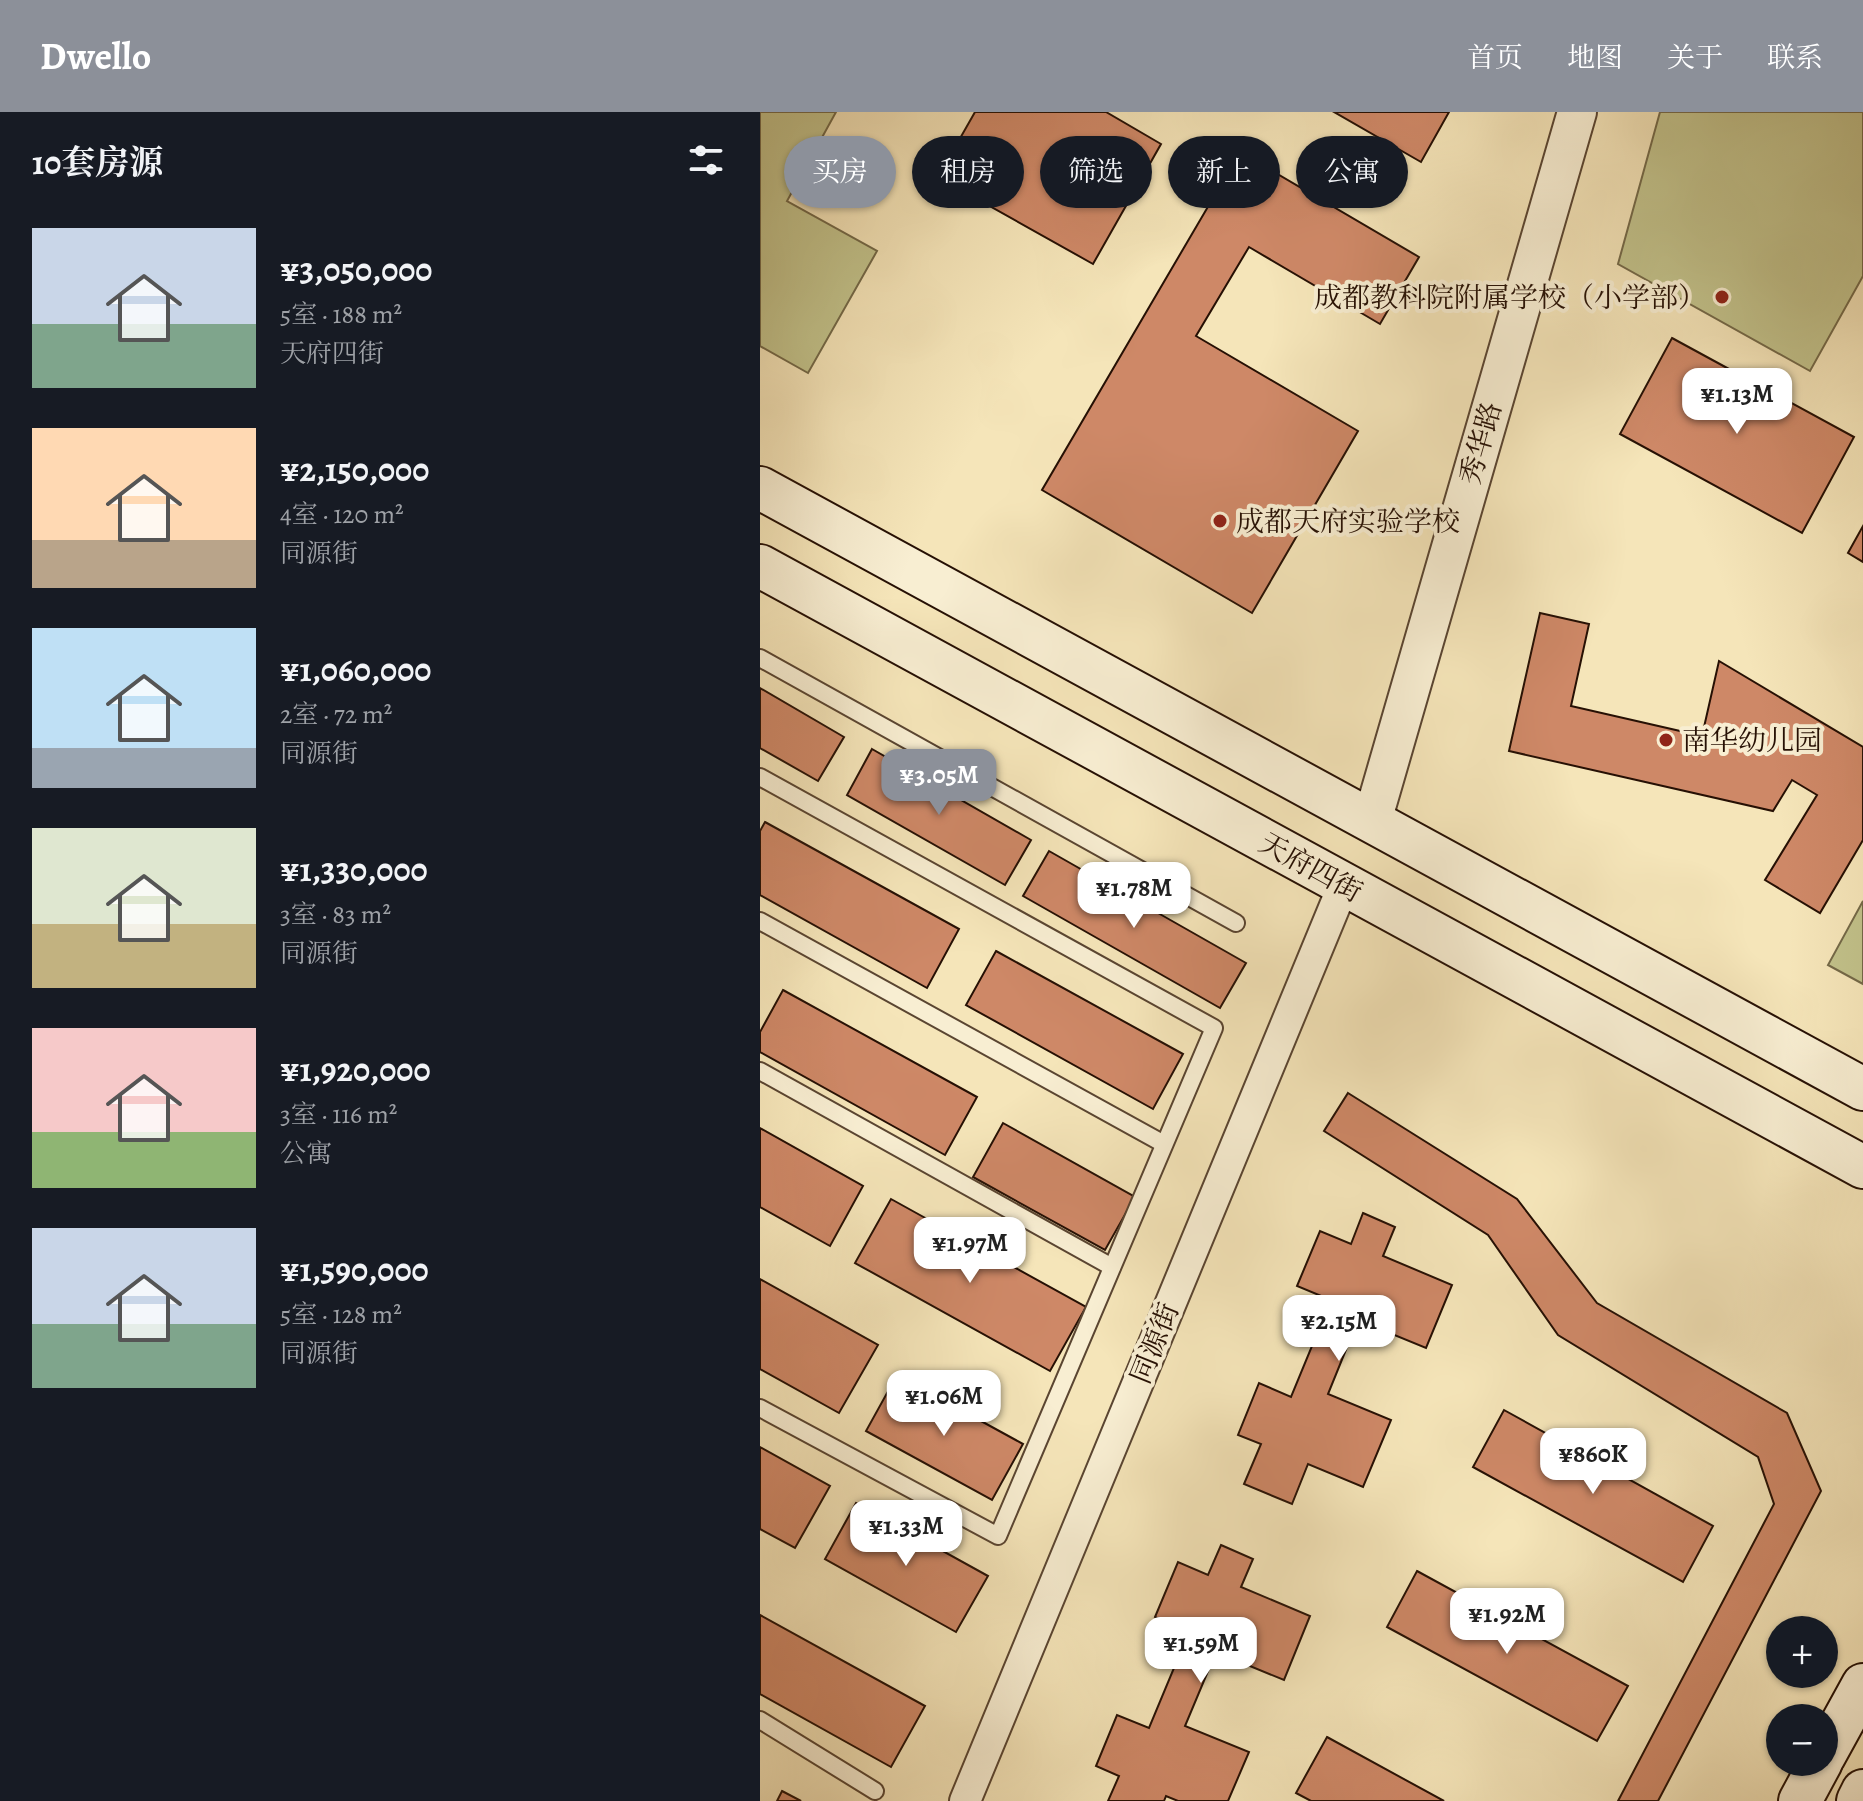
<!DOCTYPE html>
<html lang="zh">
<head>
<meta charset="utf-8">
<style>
  body { margin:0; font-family:Alegreya,"Noto Serif SC",serif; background:#242831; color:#f1f3f6; height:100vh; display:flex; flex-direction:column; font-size:30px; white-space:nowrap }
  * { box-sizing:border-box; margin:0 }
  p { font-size:26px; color:#9ea1a6 }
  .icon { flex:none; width:44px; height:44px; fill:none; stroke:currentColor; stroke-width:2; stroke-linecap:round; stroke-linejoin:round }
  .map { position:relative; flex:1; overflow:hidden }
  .details { display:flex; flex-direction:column; background:#171b24; width:760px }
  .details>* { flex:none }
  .banner { position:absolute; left:24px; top:24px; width:760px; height:72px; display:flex; gap:16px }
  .tools { position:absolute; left:1006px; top:1504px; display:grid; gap:16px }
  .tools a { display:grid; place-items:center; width:72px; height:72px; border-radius:50%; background:#171b24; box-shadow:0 2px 6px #0004; font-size:40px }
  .price { position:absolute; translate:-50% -68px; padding:0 18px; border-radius:16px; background:#fff; color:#222; font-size:26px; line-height:52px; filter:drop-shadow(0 2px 4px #0008) }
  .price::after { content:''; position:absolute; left:50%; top:48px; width:24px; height:18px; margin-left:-12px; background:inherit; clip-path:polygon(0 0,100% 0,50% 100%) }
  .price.selected { background:#8c9099; color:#fff }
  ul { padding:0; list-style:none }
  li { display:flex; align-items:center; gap:24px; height:200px; padding:0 32px }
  li span { display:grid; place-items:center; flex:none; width:224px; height:160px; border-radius:0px; color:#555 }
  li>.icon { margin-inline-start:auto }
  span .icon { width:96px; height:96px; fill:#fffc; stroke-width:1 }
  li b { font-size:34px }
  h2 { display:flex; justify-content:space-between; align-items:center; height:96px; padding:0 32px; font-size:34px }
  .pill { padding:0 28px; border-radius:36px; background:#171b24; box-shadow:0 2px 6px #0004; font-size:28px; line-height:72px }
  .pill.selected { background:#8c9099; color:#fff }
  header { display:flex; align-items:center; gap:48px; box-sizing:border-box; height:112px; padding:0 40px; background:#8c9099; color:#fff }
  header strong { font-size:38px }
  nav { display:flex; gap:44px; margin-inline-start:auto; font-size:28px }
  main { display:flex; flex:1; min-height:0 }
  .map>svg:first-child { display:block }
  .green { fill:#c2c28b; stroke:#746948; stroke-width:2 }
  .building { fill:#ce8867; stroke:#261004; stroke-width:2 }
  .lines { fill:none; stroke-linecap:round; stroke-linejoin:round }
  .service-casing { stroke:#5a4531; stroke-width:20 }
  .minor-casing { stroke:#5a4531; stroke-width:34 }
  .tertiary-casing { stroke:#5a4531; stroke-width:42 }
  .secondary-casing { stroke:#261004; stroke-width:46 }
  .service { stroke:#f8eed2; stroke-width:16 }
  .minor { stroke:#f8eed2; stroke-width:30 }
  .tertiary { stroke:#f8eed2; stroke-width:38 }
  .secondary { stroke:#f8eed2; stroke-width:42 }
  .poi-dot { fill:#8f2418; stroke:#f8eed2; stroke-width:3 }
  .labels { text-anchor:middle; stroke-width:8; stroke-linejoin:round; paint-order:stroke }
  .poi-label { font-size:28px; fill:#261004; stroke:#f8eed2; text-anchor:start }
  .street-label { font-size:28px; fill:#261004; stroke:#f8eed2 }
</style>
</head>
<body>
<header>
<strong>Dwello</strong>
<nav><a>首页</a><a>地图</a><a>关于</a><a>联系</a></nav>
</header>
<main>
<section class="details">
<h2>10套房源<svg class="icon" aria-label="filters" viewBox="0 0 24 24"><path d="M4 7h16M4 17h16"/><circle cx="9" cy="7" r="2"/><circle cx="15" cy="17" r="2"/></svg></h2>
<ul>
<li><span style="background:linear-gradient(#c9d6e8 60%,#7fa58c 0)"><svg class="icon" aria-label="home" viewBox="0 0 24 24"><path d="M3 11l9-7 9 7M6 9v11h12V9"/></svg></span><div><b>¥3,050,000</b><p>5室 · 188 m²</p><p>天府四街</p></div></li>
<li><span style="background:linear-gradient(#ffd9b3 70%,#b9a48a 0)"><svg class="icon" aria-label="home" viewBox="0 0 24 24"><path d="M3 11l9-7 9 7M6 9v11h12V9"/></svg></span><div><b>¥2,150,000</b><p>4室 · 120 m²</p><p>同源街</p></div></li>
<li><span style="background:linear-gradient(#bfe0f5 75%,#9aa5b1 0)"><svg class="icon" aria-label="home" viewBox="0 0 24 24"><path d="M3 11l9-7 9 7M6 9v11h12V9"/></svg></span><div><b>¥1,060,000</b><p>2室 · 72 m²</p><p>同源街</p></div></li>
<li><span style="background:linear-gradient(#dfe7d0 60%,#c2b280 0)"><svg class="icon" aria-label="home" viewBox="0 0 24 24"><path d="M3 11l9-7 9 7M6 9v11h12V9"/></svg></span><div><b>¥1,330,000</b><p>3室 · 83 m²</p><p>同源街</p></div></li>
<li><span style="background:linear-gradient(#f6c9c9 65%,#8fb573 0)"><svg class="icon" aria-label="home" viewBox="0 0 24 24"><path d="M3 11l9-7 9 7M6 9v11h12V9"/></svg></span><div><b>¥1,920,000</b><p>3室 · 116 m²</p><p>公寓</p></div></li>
<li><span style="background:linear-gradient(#c9d6e8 60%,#7fa58c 0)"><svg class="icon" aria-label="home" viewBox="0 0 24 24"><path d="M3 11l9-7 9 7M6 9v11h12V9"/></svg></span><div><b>¥1,590,000</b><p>5室 · 128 m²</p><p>同源街</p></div></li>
</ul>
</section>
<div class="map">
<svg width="1103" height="1689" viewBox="0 0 1103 1689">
  <rect width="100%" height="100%" fill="#f5e5b9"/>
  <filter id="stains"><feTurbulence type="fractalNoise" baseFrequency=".0025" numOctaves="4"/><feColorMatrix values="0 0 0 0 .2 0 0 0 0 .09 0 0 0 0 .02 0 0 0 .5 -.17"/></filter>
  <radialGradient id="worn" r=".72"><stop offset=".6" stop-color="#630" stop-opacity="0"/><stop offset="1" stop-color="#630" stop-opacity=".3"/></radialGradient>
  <!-- green -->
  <g class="green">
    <polygon points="0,0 76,0 27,89 117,139 48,261 0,234"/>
    <polygon points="900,0 1103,0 1103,164 1050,259 858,152"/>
    <polygon points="1103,789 1103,872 1068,853"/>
  </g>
  <!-- building -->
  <g class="building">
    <polygon points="215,0 346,0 401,32 333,152 178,65"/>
    <polygon points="574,0 689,0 661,50"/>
    <polygon points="480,40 659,145 620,212 489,135 436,224 598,319 492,501 282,378"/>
    <polygon points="912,226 1094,325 1042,421 860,322"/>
    <polygon points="1103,414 1103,450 1088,441"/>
    <polygon points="780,501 829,512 811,594 942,624 959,549 1103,635 1103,728 1060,801 1005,768 1057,683 1032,668 1013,699 749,639"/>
    <polygon points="0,576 84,625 58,669 0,636"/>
    <polygon points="112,637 271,728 245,773 87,683"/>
    <polygon points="5,710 199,817 167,876 0,783 0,719"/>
    <polygon points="289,739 486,851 460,896 263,784"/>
    <polygon points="236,839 423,942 393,997 206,893"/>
    <polygon points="23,878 217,985 185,1043 0,940 0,920"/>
    <polygon points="588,981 757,1087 837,1191 1027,1301 1061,1379 898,1689 858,1689 1014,1392 998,1345 798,1223 728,1123 564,1019"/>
    <polygon points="243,1011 375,1085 345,1138 213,1065"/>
    <polygon points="0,1016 103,1074 70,1134 0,1095"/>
    <polygon points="131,1087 326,1195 290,1259 95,1151"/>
    <polygon points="603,1101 635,1115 623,1144 692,1173 666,1236 598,1208 568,1282 631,1308 603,1375 548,1352 532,1392 484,1372 501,1332 478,1323 499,1271 531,1285 571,1188 537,1174 560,1119 591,1132"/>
    <polygon points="0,1167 118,1233 79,1301 0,1257"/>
    <polygon points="137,1263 263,1332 232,1388 106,1319"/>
    <polygon points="744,1298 953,1414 923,1470 713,1355"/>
    <polygon points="0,1335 70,1374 35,1436 0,1417"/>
    <polygon points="96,1391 228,1464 196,1520 65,1447"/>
    <polygon points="461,1433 493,1447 481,1475 550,1504 524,1568 456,1540 425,1614 489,1640 468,1689 418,1689 406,1684 404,1689 348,1689 359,1664 336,1654 357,1603 389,1616 429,1520 395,1505 418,1450 448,1463"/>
    <polygon points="657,1459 868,1574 837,1629 627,1515"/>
    <polygon points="0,1503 165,1594 131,1655 0,1582"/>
    <polygon points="567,1625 684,1689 551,1689 536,1681"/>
    <polygon points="22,1679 41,1689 17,1689"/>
  </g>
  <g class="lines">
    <!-- service casing -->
    <g class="service-casing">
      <g id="service">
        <polyline points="0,546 476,811"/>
        <polyline points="0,665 454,916 238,1424 0,1296"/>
        <polyline points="0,809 404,1032"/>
        <polyline points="0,959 352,1155"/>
        <polyline points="0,1608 115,1679"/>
      </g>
    </g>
    <!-- minor casing -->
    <g class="minor-casing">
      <polyline id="minor" points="205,1689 584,772"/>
    </g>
    <!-- tertiary casing -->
    <g class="tertiary-casing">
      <polyline id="tertiary" points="612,709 817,0"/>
    </g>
    <!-- secondary casing -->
    <g class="secondary-casing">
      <g id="secondary">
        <polyline points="0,376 1103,977"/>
        <polyline points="0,454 1103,1055"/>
        <polyline points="1064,1644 1103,1573"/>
        <polyline points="1040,1689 1061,1650"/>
        <polyline points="1098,1689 1103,1679"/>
      </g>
    </g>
    <!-- service -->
    <use href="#service" class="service"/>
    <!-- minor -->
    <use href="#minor" class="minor"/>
    <!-- tertiary -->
    <use href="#tertiary" class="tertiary"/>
    <!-- secondary -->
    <use href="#secondary" class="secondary"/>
  </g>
  <!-- markers -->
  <g class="poi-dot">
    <circle cx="962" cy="185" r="8"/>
    <circle cx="460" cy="409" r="8"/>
    <circle cx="906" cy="628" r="8"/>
  </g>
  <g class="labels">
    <!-- poi labels -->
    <g class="poi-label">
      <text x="946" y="195" text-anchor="end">成都教科院附属学校（小学部）</text>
      <text x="476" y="419">成都天府实验学校</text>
      <text x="922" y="638">南华幼儿园</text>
    </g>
    <!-- street labels -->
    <g class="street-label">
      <text transform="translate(720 331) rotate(-74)" y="10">秀华路</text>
      <text transform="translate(551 755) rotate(29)" y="10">天府四街</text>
      <text transform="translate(394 1231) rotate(-68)" y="10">同源街</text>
    </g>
  </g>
  <rect width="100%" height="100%" filter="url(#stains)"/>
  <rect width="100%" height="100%" fill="url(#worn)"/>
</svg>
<div class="tools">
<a>+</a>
<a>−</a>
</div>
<b class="price" style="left:977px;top:324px">¥1.13M</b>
<b class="price selected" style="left:179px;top:705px">¥3.05M</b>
<b class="price" style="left:374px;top:818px">¥1.78M</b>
<b class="price" style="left:210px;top:1173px">¥1.97M</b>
<b class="price" style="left:579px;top:1251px">¥2.15M</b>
<b class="price" style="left:184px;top:1326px">¥1.06M</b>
<b class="price" style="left:833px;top:1384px">¥860K</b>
<b class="price" style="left:146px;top:1456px">¥1.33M</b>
<b class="price" style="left:747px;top:1544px">¥1.92M</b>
<b class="price" style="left:441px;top:1573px">¥1.59M</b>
<div class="banner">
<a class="pill selected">买房</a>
<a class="pill">租房</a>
<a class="pill">筛选</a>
<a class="pill">新上</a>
<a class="pill">公寓</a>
</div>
</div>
</main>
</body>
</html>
